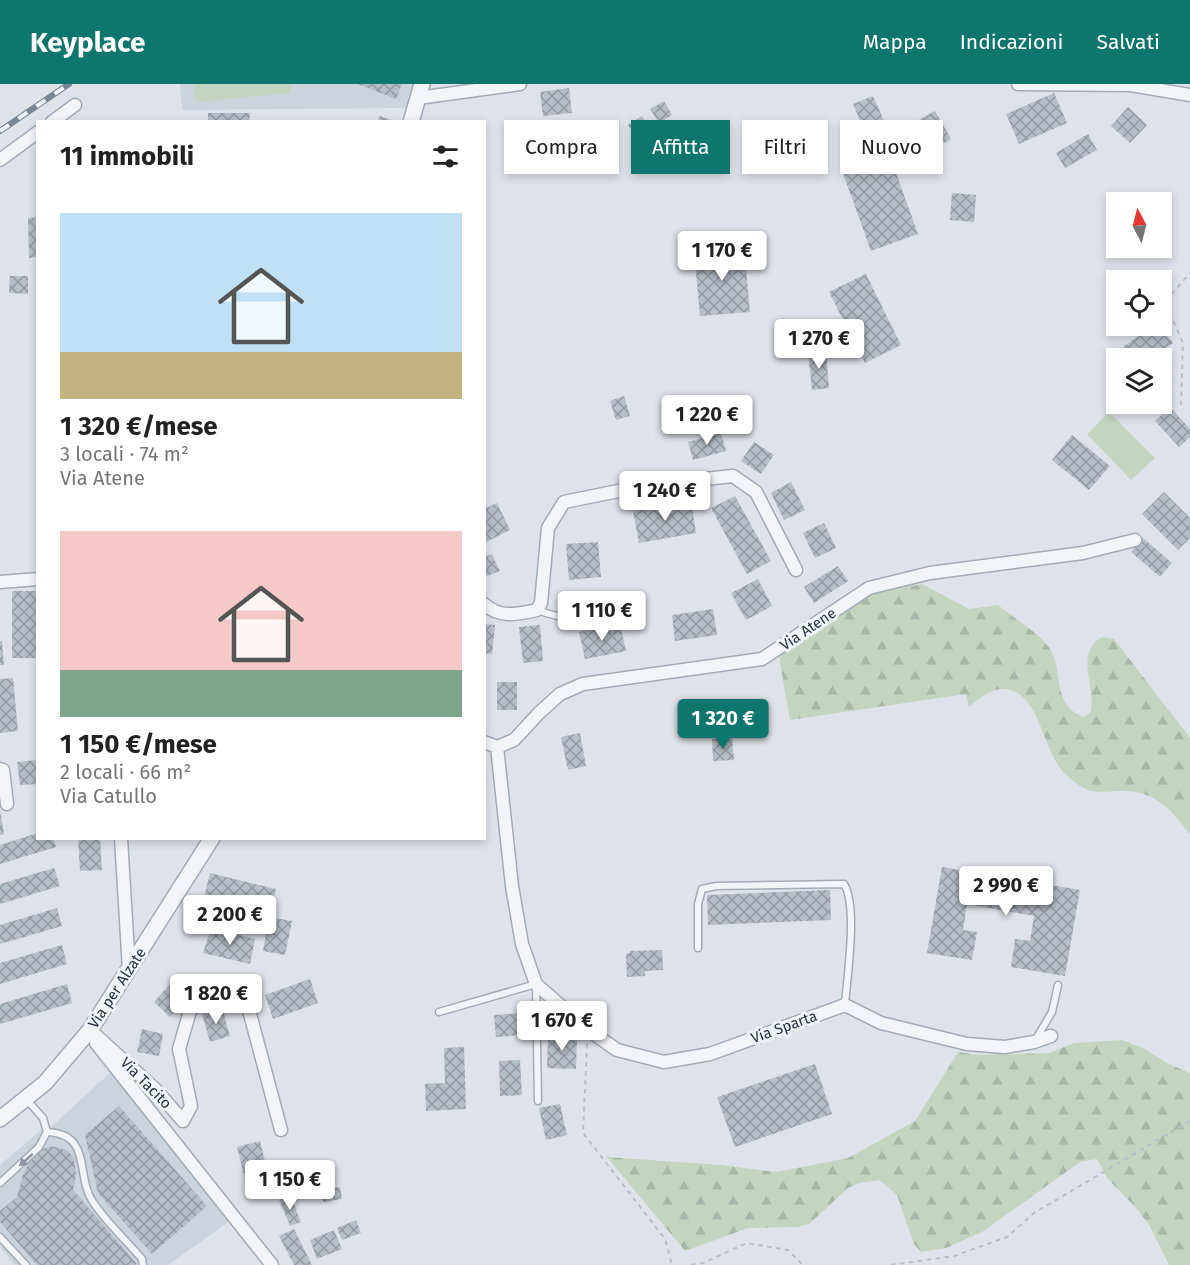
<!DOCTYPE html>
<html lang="it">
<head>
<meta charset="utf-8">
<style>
  body { margin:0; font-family:"Fira Sans",sans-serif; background:#f6f6f6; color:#222; height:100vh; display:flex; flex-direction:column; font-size:22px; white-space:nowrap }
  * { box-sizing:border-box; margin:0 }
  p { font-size:20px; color:#767676 }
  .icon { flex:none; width:33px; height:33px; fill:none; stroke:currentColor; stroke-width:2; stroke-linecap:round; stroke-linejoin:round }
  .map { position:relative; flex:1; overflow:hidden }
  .details { position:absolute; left:36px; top:36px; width:450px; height:720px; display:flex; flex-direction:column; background:#fff; border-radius:0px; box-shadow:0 3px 9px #0003 }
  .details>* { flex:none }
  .top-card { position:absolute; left:504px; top:36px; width:570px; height:54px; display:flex; gap:12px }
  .needle { width:39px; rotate:353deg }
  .tools { position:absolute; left:1106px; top:108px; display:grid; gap:12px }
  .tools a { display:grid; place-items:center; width:66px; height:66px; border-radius:0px; background:#fff; box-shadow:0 3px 9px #0003; font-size:30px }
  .price { position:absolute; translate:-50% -51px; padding:0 14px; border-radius:6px; background:#fff; color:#222; font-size:20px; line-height:39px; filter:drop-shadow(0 2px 3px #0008) }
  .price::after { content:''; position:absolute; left:50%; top:36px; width:18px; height:14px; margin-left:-9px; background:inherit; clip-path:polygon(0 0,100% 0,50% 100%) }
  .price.on { background:#0f766e; color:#fff }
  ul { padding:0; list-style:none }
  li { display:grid; align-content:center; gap:12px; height:318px; padding:0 24px }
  li span { display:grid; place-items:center; height:186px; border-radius:0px; color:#555 }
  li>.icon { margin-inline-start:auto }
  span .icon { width:108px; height:108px; fill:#fffc; stroke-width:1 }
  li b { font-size:26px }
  h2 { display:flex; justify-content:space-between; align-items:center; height:72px; padding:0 24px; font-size:26px }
  .pill { padding:0 21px; border-radius:0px; background:#fff; box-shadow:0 3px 9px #0003; font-size:21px; line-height:54px }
  .pill.on { background:#0f766e; color:#fff }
  header { display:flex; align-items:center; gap:36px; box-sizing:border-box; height:84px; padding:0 30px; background:#0f766e; color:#fff }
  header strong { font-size:28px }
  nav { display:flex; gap:33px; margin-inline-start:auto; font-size:21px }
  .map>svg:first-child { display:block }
  .built { fill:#cdd3db }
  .grass { fill:#c6d3c1 }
  .forest { fill:url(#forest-firs) }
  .building { fill:url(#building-cross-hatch) }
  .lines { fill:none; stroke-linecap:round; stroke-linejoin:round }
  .service-casing { stroke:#a4aab3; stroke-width:9 }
  .minor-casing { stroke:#a4aab3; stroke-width:15 }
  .tertiary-casing { stroke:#a4aab3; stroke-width:18 }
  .path { stroke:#b9bec4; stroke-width:2; stroke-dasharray:4.5 4.5; stroke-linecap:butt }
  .service { stroke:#f2f4f7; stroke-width:6 }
  .minor { stroke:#f2f4f7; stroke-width:12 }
  .tertiary { stroke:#f2f4f7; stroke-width:15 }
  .rail-casing { stroke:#798392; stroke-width:6 }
  .rail { stroke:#eff2f6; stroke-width:4; stroke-dasharray:11; stroke-linecap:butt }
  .oneway { fill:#8d939c }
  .labels { text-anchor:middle; stroke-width:6; stroke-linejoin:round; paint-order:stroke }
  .street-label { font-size:15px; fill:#283240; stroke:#eff2f6 }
</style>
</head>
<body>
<header>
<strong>Keyplace</strong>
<nav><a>Mappa</a><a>Indicazioni</a><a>Salvati</a></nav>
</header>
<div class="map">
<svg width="1190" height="1181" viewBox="0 0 1190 1181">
  <defs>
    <pattern id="forest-firs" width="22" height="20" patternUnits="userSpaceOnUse" patternTransform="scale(1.5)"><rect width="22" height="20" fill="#c6d3c1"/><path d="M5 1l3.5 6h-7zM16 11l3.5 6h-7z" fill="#aab6a7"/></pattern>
    <pattern id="building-cross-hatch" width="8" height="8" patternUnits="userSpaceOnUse" patternTransform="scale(1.5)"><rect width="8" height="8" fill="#b7bdc5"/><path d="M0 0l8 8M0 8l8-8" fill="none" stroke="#959aa1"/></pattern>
  </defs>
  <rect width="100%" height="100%" fill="#dfe3e9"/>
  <!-- built -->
  <g class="built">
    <polygon points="180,0 415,0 408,24 182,26"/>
    <polygon points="112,987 230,1137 168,1181 15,1181 0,1163 0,1081 41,1046 51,1043"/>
  </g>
  <!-- grass -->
  <g class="grass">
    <polygon points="194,0 290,0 291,9 196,18"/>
    <polygon points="1109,328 1155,374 1131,396 1087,350"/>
  </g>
  <!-- forest -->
  <g class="forest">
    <path d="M922 500 969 525 998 521C1014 534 1035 546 1048 562 1065 584 1050 621 1084 633L1091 628C1096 603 1074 569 1102 553L1114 555 1190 654V751C1175 729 1157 709 1129 707 1097 706 1093 715 1066 691 1044 671 1041 617 1013 607 995 600 981 613 969 623L966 610 790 636 779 573 866 511Z"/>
    <polygon points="1122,956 1141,963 1169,980 1190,989 1190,1181 1169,1181 1149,1141 1138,1126 1107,1094 1097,1075 1080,1078 982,1148 946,1164 921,1168 914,1160 897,1111 880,1096 859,1099 848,1104 809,1140 798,1143 748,1144 685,1167 607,1073 721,1081 777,1088 848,1074 915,1037 958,968 979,971 1049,969 1074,959"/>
  </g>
  <!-- building -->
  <g class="building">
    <polygon points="358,0 402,0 396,15"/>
    <polygon points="569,4 572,29 543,32 540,8"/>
    <polygon points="1054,9 1067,39 1019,60 1006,30"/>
    <polygon points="873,12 884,37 864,46 853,20"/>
    <polygon points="664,17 672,31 659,39 650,25"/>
    <polygon points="1128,23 1147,41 1130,59 1111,42"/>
    <polygon points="935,27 951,55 930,67 914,39"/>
    <polygon points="208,29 250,29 249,38 208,38"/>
    <polygon points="379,32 395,37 395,38 378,38"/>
    <polygon points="642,32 648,42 634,50 628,41"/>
    <polygon points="678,43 687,59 660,75 651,60"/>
    <polygon points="1088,50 1097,66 1065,84 1056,69"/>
    <polygon points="887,64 918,150 871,167 840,81"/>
    <polygon points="952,109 976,111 974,138 950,136"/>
    <polygon points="38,133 38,173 29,174 28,134"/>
    <polygon points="744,163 750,228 700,232 694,167"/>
    <polygon points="866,190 901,261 865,279 829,208"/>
    <polygon points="10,192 28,192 28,210 9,209"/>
    <polygon points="1152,242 1160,242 1173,259 1152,274 1132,274 1123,263"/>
    <polygon points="826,267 829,304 812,306 808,268"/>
    <polygon points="624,312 630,332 616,336 610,317"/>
    <polygon points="1170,323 1190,345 1190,353 1179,363 1155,337"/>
    <polygon points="721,349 726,367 693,376 688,358"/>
    <polygon points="1072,351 1110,382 1089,406 1052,376"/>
    <polygon points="754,358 774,371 761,390 741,377"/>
    <polygon points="791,398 805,426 784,436 771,409"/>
    <polygon points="1164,408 1190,434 1190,454 1178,466 1142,430"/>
    <polygon points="735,412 771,477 747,490 711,424"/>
    <polygon points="691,417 696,449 639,459 633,427"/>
    <polygon points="497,419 510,446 484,459 484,425"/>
    <polygon points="824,439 836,464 815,474 803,449"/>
    <polygon points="1143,454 1172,479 1160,493 1131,468"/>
    <polygon points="598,458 601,493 569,496 566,460"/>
    <polygon points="492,470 500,487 487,492 484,486 484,473"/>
    <polygon points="838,482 848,497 814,519 804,503"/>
    <polygon points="758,495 772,522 746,536 731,509"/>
    <rect x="12" y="507" width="26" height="67"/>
    <polygon points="713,525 717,551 675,557 672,531"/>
    <polygon points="484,540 495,541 492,570 484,569"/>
    <polygon points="620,540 626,567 585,575 579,548"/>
    <polygon points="540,541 543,577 523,579 519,543"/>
    <polygon points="0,557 2,557 4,581 0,581"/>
    <polygon points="13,594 18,647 0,649 0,595"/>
    <rect x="497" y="598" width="20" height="28"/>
    <polygon points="580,649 586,682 568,686 561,653"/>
    <polygon points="732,654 734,676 713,677 712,655"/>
    <polygon points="38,676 38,700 20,701 17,678"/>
    <polygon points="0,727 4,750 0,751"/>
    <polygon points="38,749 38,754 53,754 56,763 0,780 0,761"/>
    <polygon points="78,754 100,754 102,786 80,787"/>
    <polygon points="942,783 1000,793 1001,786 1016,788 1015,795 1080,806 1065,892 1011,883 1015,855 1030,857 1034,832 967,820 963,846 977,848 972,876 927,869"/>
    <polygon points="54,784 60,802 0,820 0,800"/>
    <polygon points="210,789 276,805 269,833 203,817"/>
    <polygon points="830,806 831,836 708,841 707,811"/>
    <polygon points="57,824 62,842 0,860 0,841"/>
    <polygon points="269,833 292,837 285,871 263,867"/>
    <polygon points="211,844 255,855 250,880 203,869"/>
    <polygon points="62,861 67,880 0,900 0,879"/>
    <polygon points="662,866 663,886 645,887 645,892 627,893 626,870 630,869 630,867"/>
    <polygon points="310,895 318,919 273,935 265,911"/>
    <polygon points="67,900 72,919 0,940 0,920"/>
    <polygon points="169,901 185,916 170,933 154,918"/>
    <polygon points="222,924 230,952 210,958 202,930"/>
    <polygon points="520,929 522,951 496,953 494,931"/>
    <polygon points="142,945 163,950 159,972 137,968"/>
    <polygon points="548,950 577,952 576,985 547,984"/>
    <polygon points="464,963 466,1025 426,1027 425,1000 445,999 444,964"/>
    <polygon points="520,976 522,1011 500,1012 499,977"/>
    <polygon points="815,980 832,1030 735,1063 717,1013"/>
    <polygon points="560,1020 567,1051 546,1056 539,1024"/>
    <polygon points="119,1022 207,1122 152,1170 98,1109 85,1051"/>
    <polygon points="260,1057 272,1105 249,1111 237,1063"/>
    <polygon points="51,1062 67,1066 74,1074 76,1091 73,1106 137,1180 135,1181 37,1181 0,1138 0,1127 17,1113 23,1091 32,1072 42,1065"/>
    <polygon points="340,1103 342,1115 323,1118 322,1106"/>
    <polygon points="290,1111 301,1138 290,1142 279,1116"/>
    <polygon points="356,1136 361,1149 342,1156 337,1144"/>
    <polygon points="294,1145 312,1181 294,1181 279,1152"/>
    <polygon points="334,1146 342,1165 317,1175 310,1156"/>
  </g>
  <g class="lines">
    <!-- service casing -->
    <g class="service-casing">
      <g id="service">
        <path d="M538 526C567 539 597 532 627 528"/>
        <path d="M698 864V820L702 805 716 802 844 800C858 822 847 893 845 921"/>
        <polyline points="439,928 536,900 538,1017"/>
        <polyline points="1036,955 1052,928 1058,901"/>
        <path d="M47 1048C93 1050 75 1092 93 1118 106 1138 126 1156 142 1175L143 1181"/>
        <polyline points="0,1099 39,1063 47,1048 43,1034 26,1015"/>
        <polyline points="0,1153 26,1181"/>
      </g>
    </g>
    <!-- minor casing -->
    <g class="minor-casing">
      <g id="minor">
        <polyline points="1018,0 1131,1 1190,11"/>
        <polyline points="418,14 520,0"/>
        <polyline points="52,38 75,21"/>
        <polyline points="0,76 38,48"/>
        <polyline points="0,498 38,495"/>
        <path d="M484 520C501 535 517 530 537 526L541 519 548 444 564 418 648 401 733 392 756 408 796 486"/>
        <polyline points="484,658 497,663 512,802 522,860 536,900 587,945 617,966 664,978 710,970 845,921 881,939 967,960 1005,963 1034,958 1051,952"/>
        <polyline points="497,663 514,656 539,629 560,610 583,600 762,575 869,504 930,489 1083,469 1135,456"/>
        <polyline points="0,685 3,686 7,720"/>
        <polyline points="121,754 129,886"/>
        <polyline points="90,946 155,1005 183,1037 191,1022 179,965 190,927 200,917 222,911 246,915 281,1046"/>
        <polyline points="96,959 272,1181"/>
      </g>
    </g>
    <!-- tertiary casing -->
    <g class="tertiary-casing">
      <g id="tertiary">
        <polyline points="411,38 422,0"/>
        <polyline points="0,1035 45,999 90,946 212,754"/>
      </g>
    </g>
    <!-- path -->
    <g class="path">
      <polyline points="1181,321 1183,259 1165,218 1190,189"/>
      <polyline points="587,960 583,1049 665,1155 672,1181"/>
      <polyline points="691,1181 703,1179 747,1159 788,1166 803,1181"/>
      <polyline points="891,1181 954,1172 1007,1153 1034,1129 1190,1037"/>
    </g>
    <!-- service -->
    <use href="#service" class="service"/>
    <!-- minor -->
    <use href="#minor" class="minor"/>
    <!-- tertiary -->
    <use href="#tertiary" class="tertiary"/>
    <!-- rail casing -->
    <g class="rail-casing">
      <polyline id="rail" points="0,47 69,0"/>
    </g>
    <!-- rail -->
    <use href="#rail" class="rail"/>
  </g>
  <!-- one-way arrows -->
  <defs><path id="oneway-solid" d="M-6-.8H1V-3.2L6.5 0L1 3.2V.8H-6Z" transform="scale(1.5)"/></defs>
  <use class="oneway" href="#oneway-solid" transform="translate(26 1076) rotate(138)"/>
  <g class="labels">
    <!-- street labels -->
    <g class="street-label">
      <text transform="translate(808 545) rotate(-34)" y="5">Via Atene</text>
      <text transform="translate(117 904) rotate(-57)" y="5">Via per Alzate</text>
      <text transform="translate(784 943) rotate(-20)" y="5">Via Sparta</text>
      <text transform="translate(146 999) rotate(45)" y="5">Via Tacito</text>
    </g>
  </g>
</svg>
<div class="tools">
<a><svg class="needle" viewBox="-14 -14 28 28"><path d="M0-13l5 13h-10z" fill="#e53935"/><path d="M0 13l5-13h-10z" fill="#767676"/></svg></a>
<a><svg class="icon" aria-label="locate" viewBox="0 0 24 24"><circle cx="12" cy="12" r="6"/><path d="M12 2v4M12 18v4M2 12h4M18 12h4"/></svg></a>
<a><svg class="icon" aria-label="layers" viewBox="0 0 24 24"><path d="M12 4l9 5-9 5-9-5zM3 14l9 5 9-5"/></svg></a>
</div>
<b class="price" style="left:722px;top:198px">1 170 €</b>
<b class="price" style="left:819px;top:286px">1 270 €</b>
<b class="price" style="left:707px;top:362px">1 220 €</b>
<b class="price" style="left:665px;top:438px">1 240 €</b>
<b class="price" style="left:602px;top:558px">1 110 €</b>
<b class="price on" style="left:723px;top:666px">1 320 €</b>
<b class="price" style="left:1006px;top:833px">2 990 €</b>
<b class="price" style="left:230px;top:862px">2 200 €</b>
<b class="price" style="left:216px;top:941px">1 820 €</b>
<b class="price" style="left:562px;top:968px">1 670 €</b>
<b class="price" style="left:290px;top:1127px">1 150 €</b>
<div class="top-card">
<a class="pill">Compra</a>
<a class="pill on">Affitta</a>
<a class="pill">Filtri</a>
<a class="pill">Nuovo</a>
</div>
<section class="details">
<h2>11 immobili<svg class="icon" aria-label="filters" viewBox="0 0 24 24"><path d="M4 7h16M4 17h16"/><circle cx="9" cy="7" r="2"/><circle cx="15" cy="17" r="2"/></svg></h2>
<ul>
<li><span style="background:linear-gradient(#bfe0f5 75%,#c2b280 0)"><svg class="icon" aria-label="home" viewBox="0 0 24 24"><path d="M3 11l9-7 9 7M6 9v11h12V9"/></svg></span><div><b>1 320 €/mese</b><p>3 locali · 74 m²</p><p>Via Atene</p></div></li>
<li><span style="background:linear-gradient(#f6c9c9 75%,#7fa58c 0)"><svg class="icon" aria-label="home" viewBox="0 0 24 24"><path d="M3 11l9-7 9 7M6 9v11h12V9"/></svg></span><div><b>1 150 €/mese</b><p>2 locali · 66 m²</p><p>Via Catullo</p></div></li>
</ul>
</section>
</div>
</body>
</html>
